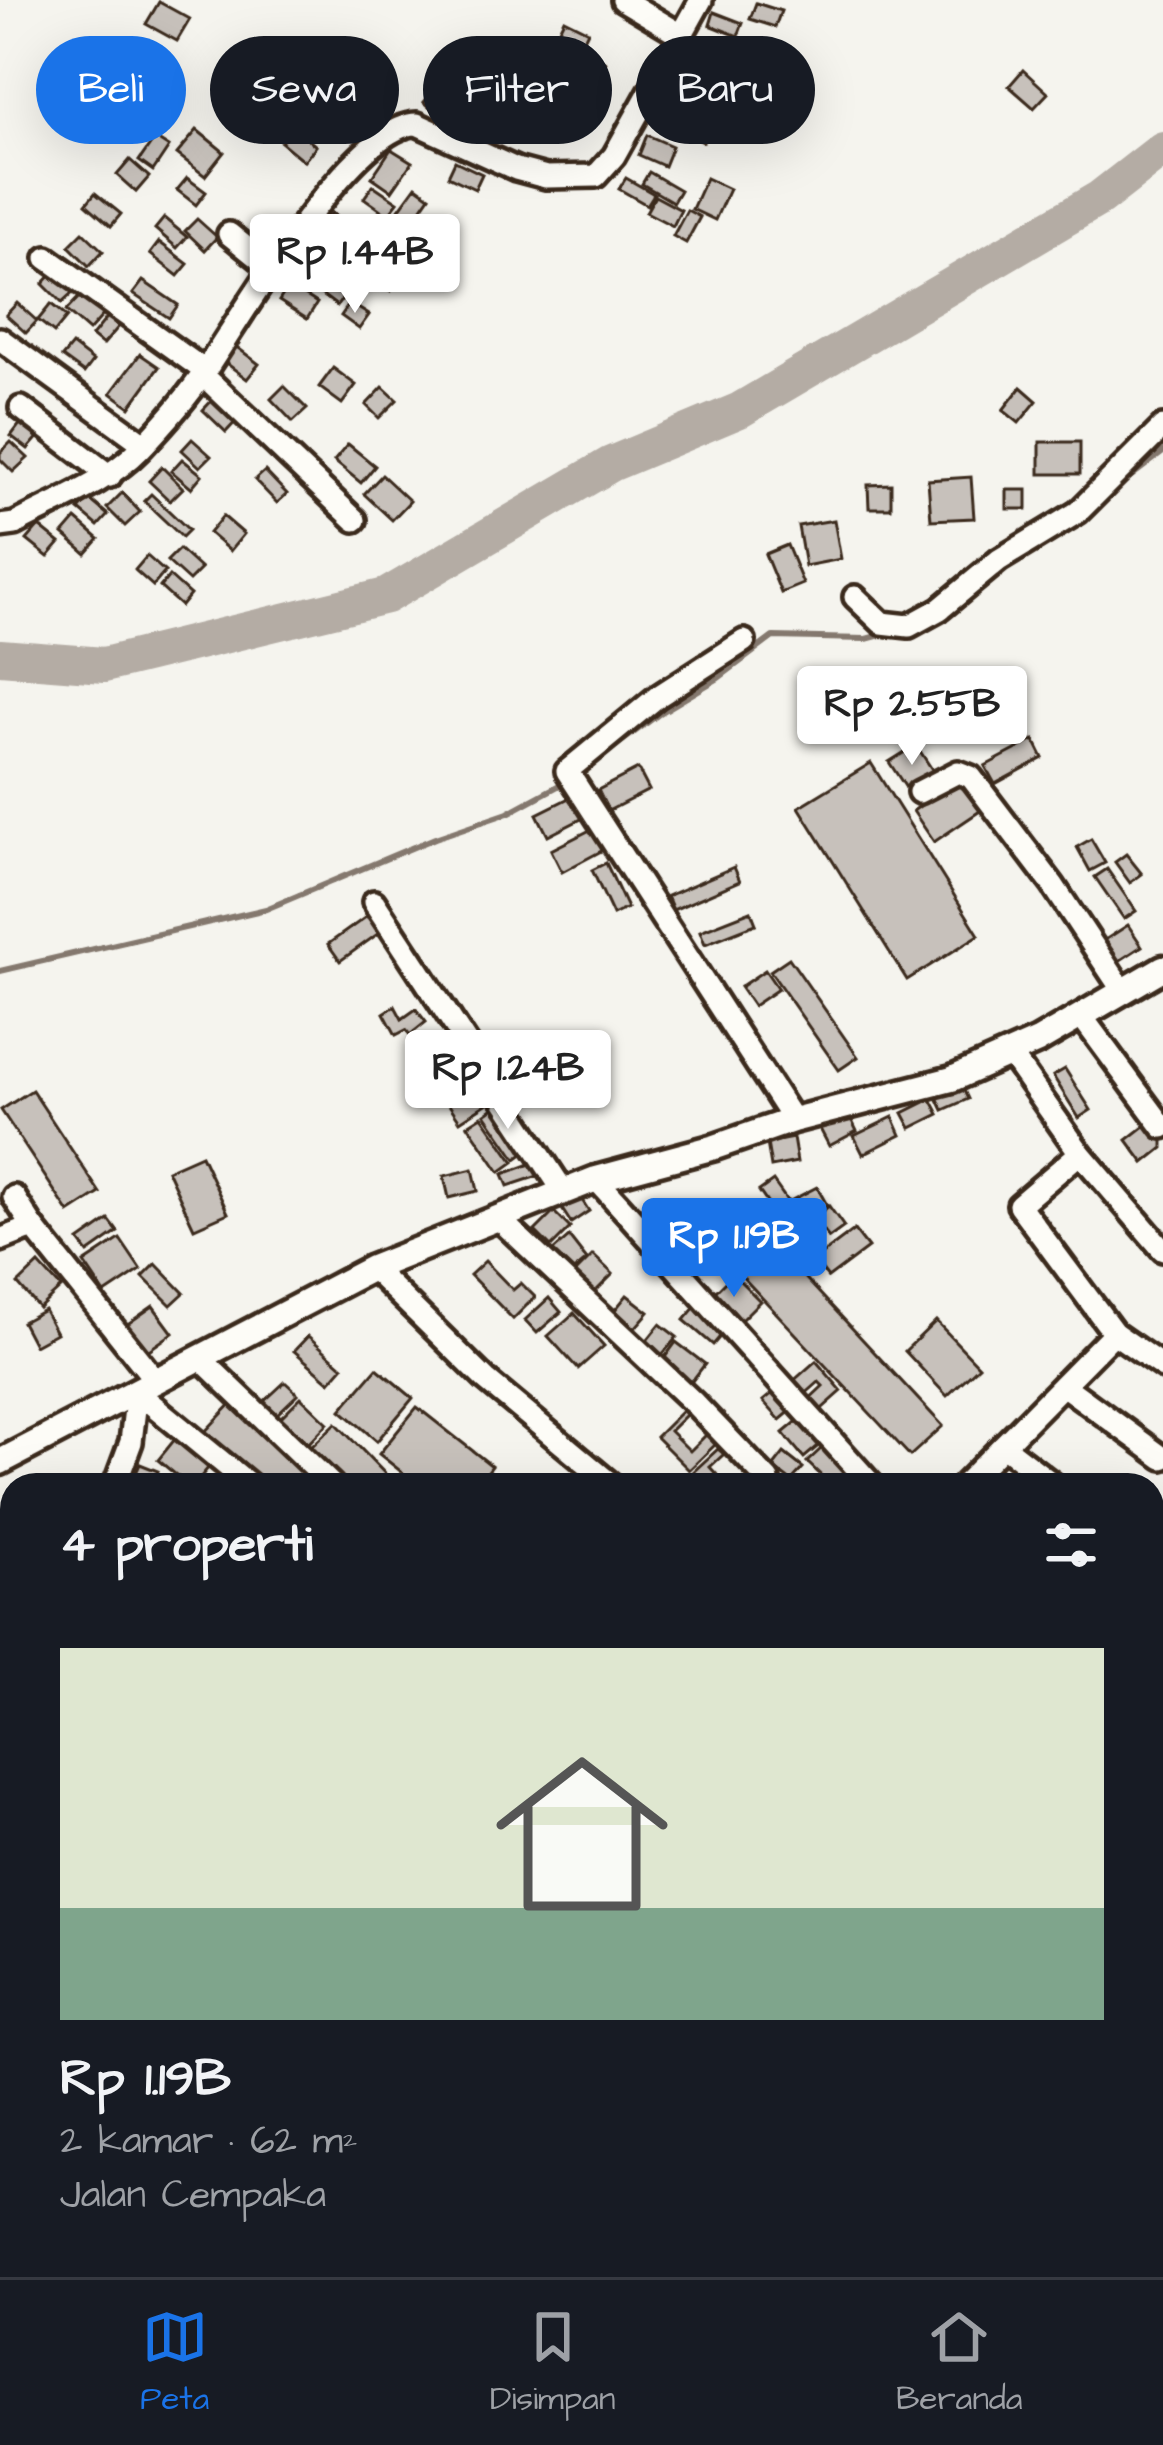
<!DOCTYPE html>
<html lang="id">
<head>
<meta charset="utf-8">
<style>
  body { margin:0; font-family:"Architects Daughter",sans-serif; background:#242831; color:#f1f3f6; height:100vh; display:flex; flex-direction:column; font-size:45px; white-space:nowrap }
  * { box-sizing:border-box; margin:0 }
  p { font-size:39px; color:#9ea1a6 }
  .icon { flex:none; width:66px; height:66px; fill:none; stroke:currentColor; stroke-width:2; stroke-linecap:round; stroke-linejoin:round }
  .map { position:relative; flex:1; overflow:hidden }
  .panel { position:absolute; left:0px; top:1473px; width:1164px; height:804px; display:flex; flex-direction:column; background:#171b24; border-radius:36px 36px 0 0; box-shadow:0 12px 48px #0002 }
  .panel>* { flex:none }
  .top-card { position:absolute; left:36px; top:36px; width:1092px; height:108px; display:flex; gap:24px }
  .price { position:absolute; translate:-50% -102px; padding:0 27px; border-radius:12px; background:#fff; color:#222; font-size:39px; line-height:78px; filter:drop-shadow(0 3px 6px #0008) }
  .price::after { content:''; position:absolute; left:50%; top:72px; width:36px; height:27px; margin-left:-18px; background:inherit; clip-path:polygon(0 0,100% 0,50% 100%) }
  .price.active { background:#1a73e8; color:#fff }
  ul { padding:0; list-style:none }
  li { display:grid; align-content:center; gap:24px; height:636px; padding:0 60px }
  li span { display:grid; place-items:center; height:372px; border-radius:0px; color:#555 }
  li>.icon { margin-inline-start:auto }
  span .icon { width:216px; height:216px; fill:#fffc; stroke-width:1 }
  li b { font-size:51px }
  h2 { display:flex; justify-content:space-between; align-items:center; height:144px; padding:0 60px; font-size:51px }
  .tag { padding:0 42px; border-radius:54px; background:#171b24; box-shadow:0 12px 48px #0002; font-size:42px; line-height:108px }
  .tag.active { background:#1a73e8; color:#fff }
  .dock { display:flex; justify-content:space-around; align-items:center; height:168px; border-top:3px solid #363941; background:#171b24; font-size:33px; color:#9ea1a6 }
  .dock a { display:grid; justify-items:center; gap:6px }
  .dock .active { color:#1a73e8 }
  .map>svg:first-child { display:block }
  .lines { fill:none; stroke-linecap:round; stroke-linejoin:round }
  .stream { stroke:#84786e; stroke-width:6 }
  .river { stroke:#b4aca4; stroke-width:36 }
  .building { fill:#c7c1bb; stroke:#3b2a1e; stroke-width:3 }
  .minor-casing { stroke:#3b2a1e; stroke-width:30 }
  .tertiary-casing { stroke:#3b2a1e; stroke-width:33 }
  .minor { stroke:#fdfcf7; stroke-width:21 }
  .tertiary { stroke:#fdfcf7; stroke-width:24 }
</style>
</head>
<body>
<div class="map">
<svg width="1163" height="2277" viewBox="0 0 1163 2277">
  <rect width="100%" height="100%" fill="#f5f4ee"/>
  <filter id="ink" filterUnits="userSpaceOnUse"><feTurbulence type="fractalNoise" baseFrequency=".00833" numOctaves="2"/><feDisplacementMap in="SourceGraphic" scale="24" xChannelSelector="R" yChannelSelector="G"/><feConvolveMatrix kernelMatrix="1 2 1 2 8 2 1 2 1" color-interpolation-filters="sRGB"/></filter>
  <g filter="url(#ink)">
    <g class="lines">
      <!-- stream -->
      <g class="stream">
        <polyline points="1118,486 1163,452"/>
        <polyline points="578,774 660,713 717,679 773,637 866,639 892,632"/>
        <polyline points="0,971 266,909 435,838 508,813 567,781"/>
        <polyline points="1152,2095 1163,2090"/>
        <polyline points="1060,2277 1065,2265"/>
      </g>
      <!-- river -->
      <polyline class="river" points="0,657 104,665 386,596 611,464 740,410 1100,198 1163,149"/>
    </g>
    <!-- building -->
    <g class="building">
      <polygon points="159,2 190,19 177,41 146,24"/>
      <polygon points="756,3 781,11 775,27 750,19"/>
      <polygon points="714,12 743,23 738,36 710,25"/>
      <polygon points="564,19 588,31 581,45 557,33"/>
      <polygon points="522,46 553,60 544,78 513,64"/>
      <polygon points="587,51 606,62 598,77 579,66"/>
      <polygon points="503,61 533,83 523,97 493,75"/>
      <polygon points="1023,70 1048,93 1034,108 1009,86"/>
      <polygon points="576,72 601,87 588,110 562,96"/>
      <polygon points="443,80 461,96 442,117 424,102"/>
      <polygon points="538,91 558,104 546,121 527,107"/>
      <polygon points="470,92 488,106 467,135 448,120"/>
      <polygon points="566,103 589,116 577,136 554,123"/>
      <polygon points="685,106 713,119 703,142 675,128"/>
      <polygon points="293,127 316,146 304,161 281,142"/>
      <polygon points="197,130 224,152 205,176 177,154"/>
      <polygon points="647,135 672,146 664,166 639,155"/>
      <polygon points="155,138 169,147 153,171 139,161"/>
      <polygon points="391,149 412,162 392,191 372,177"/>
      <polygon points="130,160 149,177 136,192 117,175"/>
      <polygon points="455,161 482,174 475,189 448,176"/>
      <polygon points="649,172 680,190 673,202 642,184"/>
      <polygon points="187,178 206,192 196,205 177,190"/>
      <polygon points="626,178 654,194 647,205 619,189"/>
      <polygon points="706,178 729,189 715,220 692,209"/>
      <polygon points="373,185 398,202 388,215 364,198"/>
      <polygon points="416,186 430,196 412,222 397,212"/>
      <polygon points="95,193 121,214 111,226 86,204"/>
      <polygon points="655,196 681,210 673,226 646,212"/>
      <polygon points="687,210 700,217 686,243 673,236"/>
      <polygon points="332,213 352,229 341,242 321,227"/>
      <polygon points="164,218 187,237 177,248 155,229"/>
      <polygon points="422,218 451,236 444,246 416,228"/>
      <polygon points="197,219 217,237 205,250 185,231"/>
      <polygon points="83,232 103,251 89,266 69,246"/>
      <polygon points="324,236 346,253 335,267 313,249"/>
      <polygon points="159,242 188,264 178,276 150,254"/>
      <polygon points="291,252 314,269 302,285 280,268"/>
      <polygon points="375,259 401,274 391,291 366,277"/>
      <polygon points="343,266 358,277 337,306 321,294"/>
      <polygon points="55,271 75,291 62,303 43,284"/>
      <polygon points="143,281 178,305 169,318 133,294"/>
      <polygon points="289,285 317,303 307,319 279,301"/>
      <polygon points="82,294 104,314 89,331 66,311"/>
      <polygon points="17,303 37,321 26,333 6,315"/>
      <polygon points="350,303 369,315 359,329 341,316"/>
      <polygon points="51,304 67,317 54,333 38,320"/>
      <polygon points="109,315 121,324 103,345 92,336"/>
      <polygon points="72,345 93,361 84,373 62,357"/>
      <polygon points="234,345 259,364 247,379 222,360"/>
      <polygon points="140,354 159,367 130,407 111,393"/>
      <polygon points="333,368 356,385 342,404 319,387"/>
      <polygon points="284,386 307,409 293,422 271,399"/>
      <polygon points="383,387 397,400 379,418 366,405"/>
      <polygon points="1021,387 1037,401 1019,423 1003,410"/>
      <polygon points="218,394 241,416 226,432 203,410"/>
      <polygon points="23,420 41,434 28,449 11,436"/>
      <polygon points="192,439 211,456 200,467 182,450"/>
      <polygon points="11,442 28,458 13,472 0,459 0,453"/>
      <rect x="1040" y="442" width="40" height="32"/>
      <polygon points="348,444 375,466 361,483 334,461"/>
      <polygon points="182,459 202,475 191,488 171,471"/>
      <polygon points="162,467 183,488 170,501 149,481"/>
      <polygon points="265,471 287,494 277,503 255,480"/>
      <polygon points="382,475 410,501 392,520 364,494"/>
      <polygon points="971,477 974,518 931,520 928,480"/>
      <polygon points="891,484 891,508 869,508 868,485"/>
      <rect x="1007" y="490" width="20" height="19"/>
      <polygon points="122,493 140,512 125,526 107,508"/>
      <polygon points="151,494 189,530 182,537 144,501"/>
      <polygon points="89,499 108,515 98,526 79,510"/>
      <polygon points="223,516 244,534 230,551 209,533"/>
      <polygon points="76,519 99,539 86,554 63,534"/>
      <polygon points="834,520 841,559 805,566 798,526"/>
      <polygon points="39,526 60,543 48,557 27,540"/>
      <polygon points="787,545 803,584 781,593 765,554"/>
      <polygon points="179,549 201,569 189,581 167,561"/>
      <polygon points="147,556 165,572 153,586 135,570"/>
      <polygon points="169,576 190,595 181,606 160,587"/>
      <polygon points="1034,740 1043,758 995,784 985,766"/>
      <polygon points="916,745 935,774 908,791 889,762"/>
      <polygon points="871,763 979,935 907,980 799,807"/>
      <polygon points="638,769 649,790 608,811 598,790"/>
      <polygon points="958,780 980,811 934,842 913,811"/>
      <polygon points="575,795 585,817 548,836 537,814"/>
      <polygon points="596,827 607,848 562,872 551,850"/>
      <polygon points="1091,839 1105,863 1090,871 1077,847"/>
      <polygon points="1126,854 1142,874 1130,883 1115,862"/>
      <polygon points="606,863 627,908 613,915 592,870"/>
      <polygon points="734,867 740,881 673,910 667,896"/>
      <polygon points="1107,869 1136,911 1124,919 1095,877"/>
      <polygon points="751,911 756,924 705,944 700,931"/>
      <polygon points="370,914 382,931 340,961 328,944"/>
      <polygon points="1128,925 1142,946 1119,961 1105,940"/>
      <polygon points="789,958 858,1057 839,1070 770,971"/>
      <polygon points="765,970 778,989 753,1006 740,987"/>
      <polygon points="395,1006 402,1019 416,1009 426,1022 410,1035 406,1030 396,1035 384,1013"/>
      <polygon points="1065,1069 1091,1110 1079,1118 1053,1076"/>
      <polygon points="477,1073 494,1099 460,1121 443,1096"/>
      <polygon points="960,1082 968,1099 943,1110 935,1093"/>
      <polygon points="32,1090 100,1193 69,1213 1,1110"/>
      <polygon points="931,1099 939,1114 911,1128 903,1113"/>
      <polygon points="499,1104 531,1148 516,1159 485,1114"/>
      <polygon points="848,1113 857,1131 829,1146 819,1127"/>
      <polygon points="482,1116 514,1162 500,1172 468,1125"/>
      <polygon points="893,1117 901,1135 863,1154 854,1136"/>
      <polygon points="1150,1122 1163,1139 1163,1148 1144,1163 1127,1140"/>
      <polygon points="793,1138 797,1162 771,1167 767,1143"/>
      <polygon points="201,1155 228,1213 194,1228 167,1170"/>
      <polygon points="533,1163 538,1176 508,1186 503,1174"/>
      <polygon points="473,1169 478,1191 449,1198 444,1176"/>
      <polygon points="773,1181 788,1202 817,1187 827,1205 801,1220 803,1223 788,1233 759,1191"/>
      <polygon points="578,1194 589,1211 571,1223 560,1206"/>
      <polygon points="829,1206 844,1227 829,1238 813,1218"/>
      <polygon points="554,1212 570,1228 551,1247 535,1231"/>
      <polygon points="109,1220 118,1232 88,1253 79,1241"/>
      <polygon points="669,1222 696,1242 681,1262 654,1241"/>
      <polygon points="854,1230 868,1248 828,1278 814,1260"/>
      <polygon points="569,1237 587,1260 570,1274 552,1252"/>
      <polygon points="120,1239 141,1270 105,1294 84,1263"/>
      <polygon points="770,1240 943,1426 910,1456 737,1271"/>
      <polygon points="593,1255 613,1274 590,1297 570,1278"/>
      <polygon points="485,1261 513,1290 521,1283 535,1297 513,1319 470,1275"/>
      <polygon points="39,1264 61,1288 39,1308 18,1284"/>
      <polygon points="156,1264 184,1293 171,1305 143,1277"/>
      <polygon points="733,1274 760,1301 736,1325 709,1298"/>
      <polygon points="627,1295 649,1312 635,1328 614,1311"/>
      <polygon points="549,1298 561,1312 537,1333 525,1320"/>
      <polygon points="153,1306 173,1333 146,1352 126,1325"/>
      <polygon points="695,1307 724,1332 713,1345 684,1320"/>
      <polygon points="44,1310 56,1333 34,1345 22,1322"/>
      <polygon points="574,1313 604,1346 578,1369 548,1336"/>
      <polygon points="936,1321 979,1366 947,1396 905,1351"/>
      <polygon points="660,1324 677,1337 661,1356 644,1344"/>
      <polygon points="308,1336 343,1367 330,1382 294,1351"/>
      <polygon points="676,1342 705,1364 689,1385 660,1364"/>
      <polygon points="816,1361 842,1391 815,1415 804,1404 823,1386 819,1382 802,1397 790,1384"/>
      <polygon points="377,1368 413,1398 377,1441 341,1410"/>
      <polygon points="285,1382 298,1394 272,1419 259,1406"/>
      <polygon points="775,1391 792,1410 780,1420 763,1401"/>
      <polygon points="301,1397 328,1423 304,1448 276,1422"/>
      <polygon points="236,1399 318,1485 258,1485 198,1439"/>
      <polygon points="689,1404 693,1408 670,1431 690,1451 707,1434 716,1444 689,1470 656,1437"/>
      <polygon points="417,1407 492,1466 477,1485 418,1485 379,1454"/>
      <polygon points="801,1418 823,1442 804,1458 783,1433"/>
      <polygon points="336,1423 391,1480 385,1485 342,1485 308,1450"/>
      <polygon points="175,1439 209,1467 194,1485 188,1485 158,1460"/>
      <polygon points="822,1448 845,1472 831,1485 807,1462"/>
      <polygon points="718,1449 724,1454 710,1467 721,1479 715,1485 705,1485 693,1472"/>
      <polygon points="784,1453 803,1468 791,1481 773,1467"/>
      <polygon points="140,1464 158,1471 152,1485 131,1485"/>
      <polygon points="8,1665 12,1668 12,1702 7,1709 0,1703 0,1676"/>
      <polygon points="387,2265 419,2265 437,2277 401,2277"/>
    </g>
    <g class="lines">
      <!-- minor casing -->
      <g class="minor-casing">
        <g id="minor">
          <polyline points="623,0 683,36"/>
          <polyline points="680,41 786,103"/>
          <polyline points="229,234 271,268"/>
          <polyline points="47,258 205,371"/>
          <polyline points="0,339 144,444"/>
          <polyline points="203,375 355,520"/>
          <polyline points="21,408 110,476"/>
          <path d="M0 526 15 524C57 501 106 484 140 449 163 425 187 398 205 371 241 318 353 124 417 124L516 169 546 177 596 176 614 156 701 0"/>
          <polyline points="855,597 882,623 909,626 940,609 999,560 1078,512 1163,427"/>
          <polyline points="744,641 657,697 567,771 793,1120"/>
          <polyline points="919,792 958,772 971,777 1053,885 1123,991"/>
          <polyline points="374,902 564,1192"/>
          <polyline points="1082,1017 1163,1127"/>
          <polyline points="1011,1055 1080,1153 1163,1250"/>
          <polyline points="1080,1153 1019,1205 1114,1333 1163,1367"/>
          <polyline points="596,1179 872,1485"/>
          <polyline points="14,1197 33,1227 155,1380"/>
          <polyline points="498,1218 694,1403 768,1480"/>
          <polyline points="0,1240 33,1227"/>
          <polyline points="372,1268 486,1380 612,1485"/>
          <polyline points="200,1358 332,1485"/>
          <polyline points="1063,1385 1163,1458"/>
          <polyline points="137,1392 250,1485"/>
          <polyline points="1003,1446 1054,1485"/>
          <polyline points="115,1485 131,1442 137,1392"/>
          <polyline points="964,1485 1114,1333"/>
          <polyline points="1152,1561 1163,1570"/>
          <polyline points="1152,1645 1163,1627"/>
          <polyline points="1152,1828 1163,1819"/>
          <polyline points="0,1884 12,1888"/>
          <polyline points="1152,1958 1163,1947"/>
          <polyline points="1152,2070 1153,2070"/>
          <polyline points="0,2117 12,2122"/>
          <polyline points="0,2222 12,2229"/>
          <polyline points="289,2265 310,2277"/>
          <polyline points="466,2265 486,2277"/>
          <polyline points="685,2265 688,2277"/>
          <polyline points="883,2265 921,2277"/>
          <polyline points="31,2277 38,2265"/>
        </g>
      </g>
      <!-- tertiary casing -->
      <g class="tertiary-casing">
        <polyline id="tertiary" points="0,1462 372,1268 596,1179 715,1147 793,1120 952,1079 1038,1041 1163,968"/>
      </g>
      <!-- minor -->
      <use href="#minor" class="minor"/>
      <!-- tertiary -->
      <use href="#tertiary" class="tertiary"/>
    </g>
  </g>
</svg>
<b class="price" style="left:355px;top:316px">Rp 1.44B</b>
<b class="price" style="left:912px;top:768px">Rp 2.55B</b>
<b class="price" style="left:508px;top:1132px">Rp 1.24B</b>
<b class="price active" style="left:734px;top:1300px">Rp 1.19B</b>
<div class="top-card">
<a class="tag active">Beli</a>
<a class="tag">Sewa</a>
<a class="tag">Filter</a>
<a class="tag">Baru</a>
</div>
<section class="panel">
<h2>4 properti<svg class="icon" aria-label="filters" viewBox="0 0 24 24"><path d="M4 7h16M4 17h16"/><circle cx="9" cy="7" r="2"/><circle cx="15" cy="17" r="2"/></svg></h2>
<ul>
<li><span style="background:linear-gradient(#dfe7d0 70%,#7fa58c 0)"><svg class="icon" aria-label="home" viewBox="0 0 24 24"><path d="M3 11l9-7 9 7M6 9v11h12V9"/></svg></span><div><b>Rp 1.19B</b><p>2 kamar · 62 m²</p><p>Jalan Cempaka</p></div></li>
</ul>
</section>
</div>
<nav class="dock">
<a class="active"><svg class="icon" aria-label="map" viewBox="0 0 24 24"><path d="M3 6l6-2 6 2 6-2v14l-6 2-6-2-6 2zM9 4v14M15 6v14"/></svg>Peta</a>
<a><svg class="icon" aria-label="saved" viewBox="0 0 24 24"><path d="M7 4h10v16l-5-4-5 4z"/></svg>Disimpan</a>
<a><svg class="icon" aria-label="home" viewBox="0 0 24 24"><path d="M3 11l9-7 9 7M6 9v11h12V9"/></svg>Beranda</a>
</nav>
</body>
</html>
